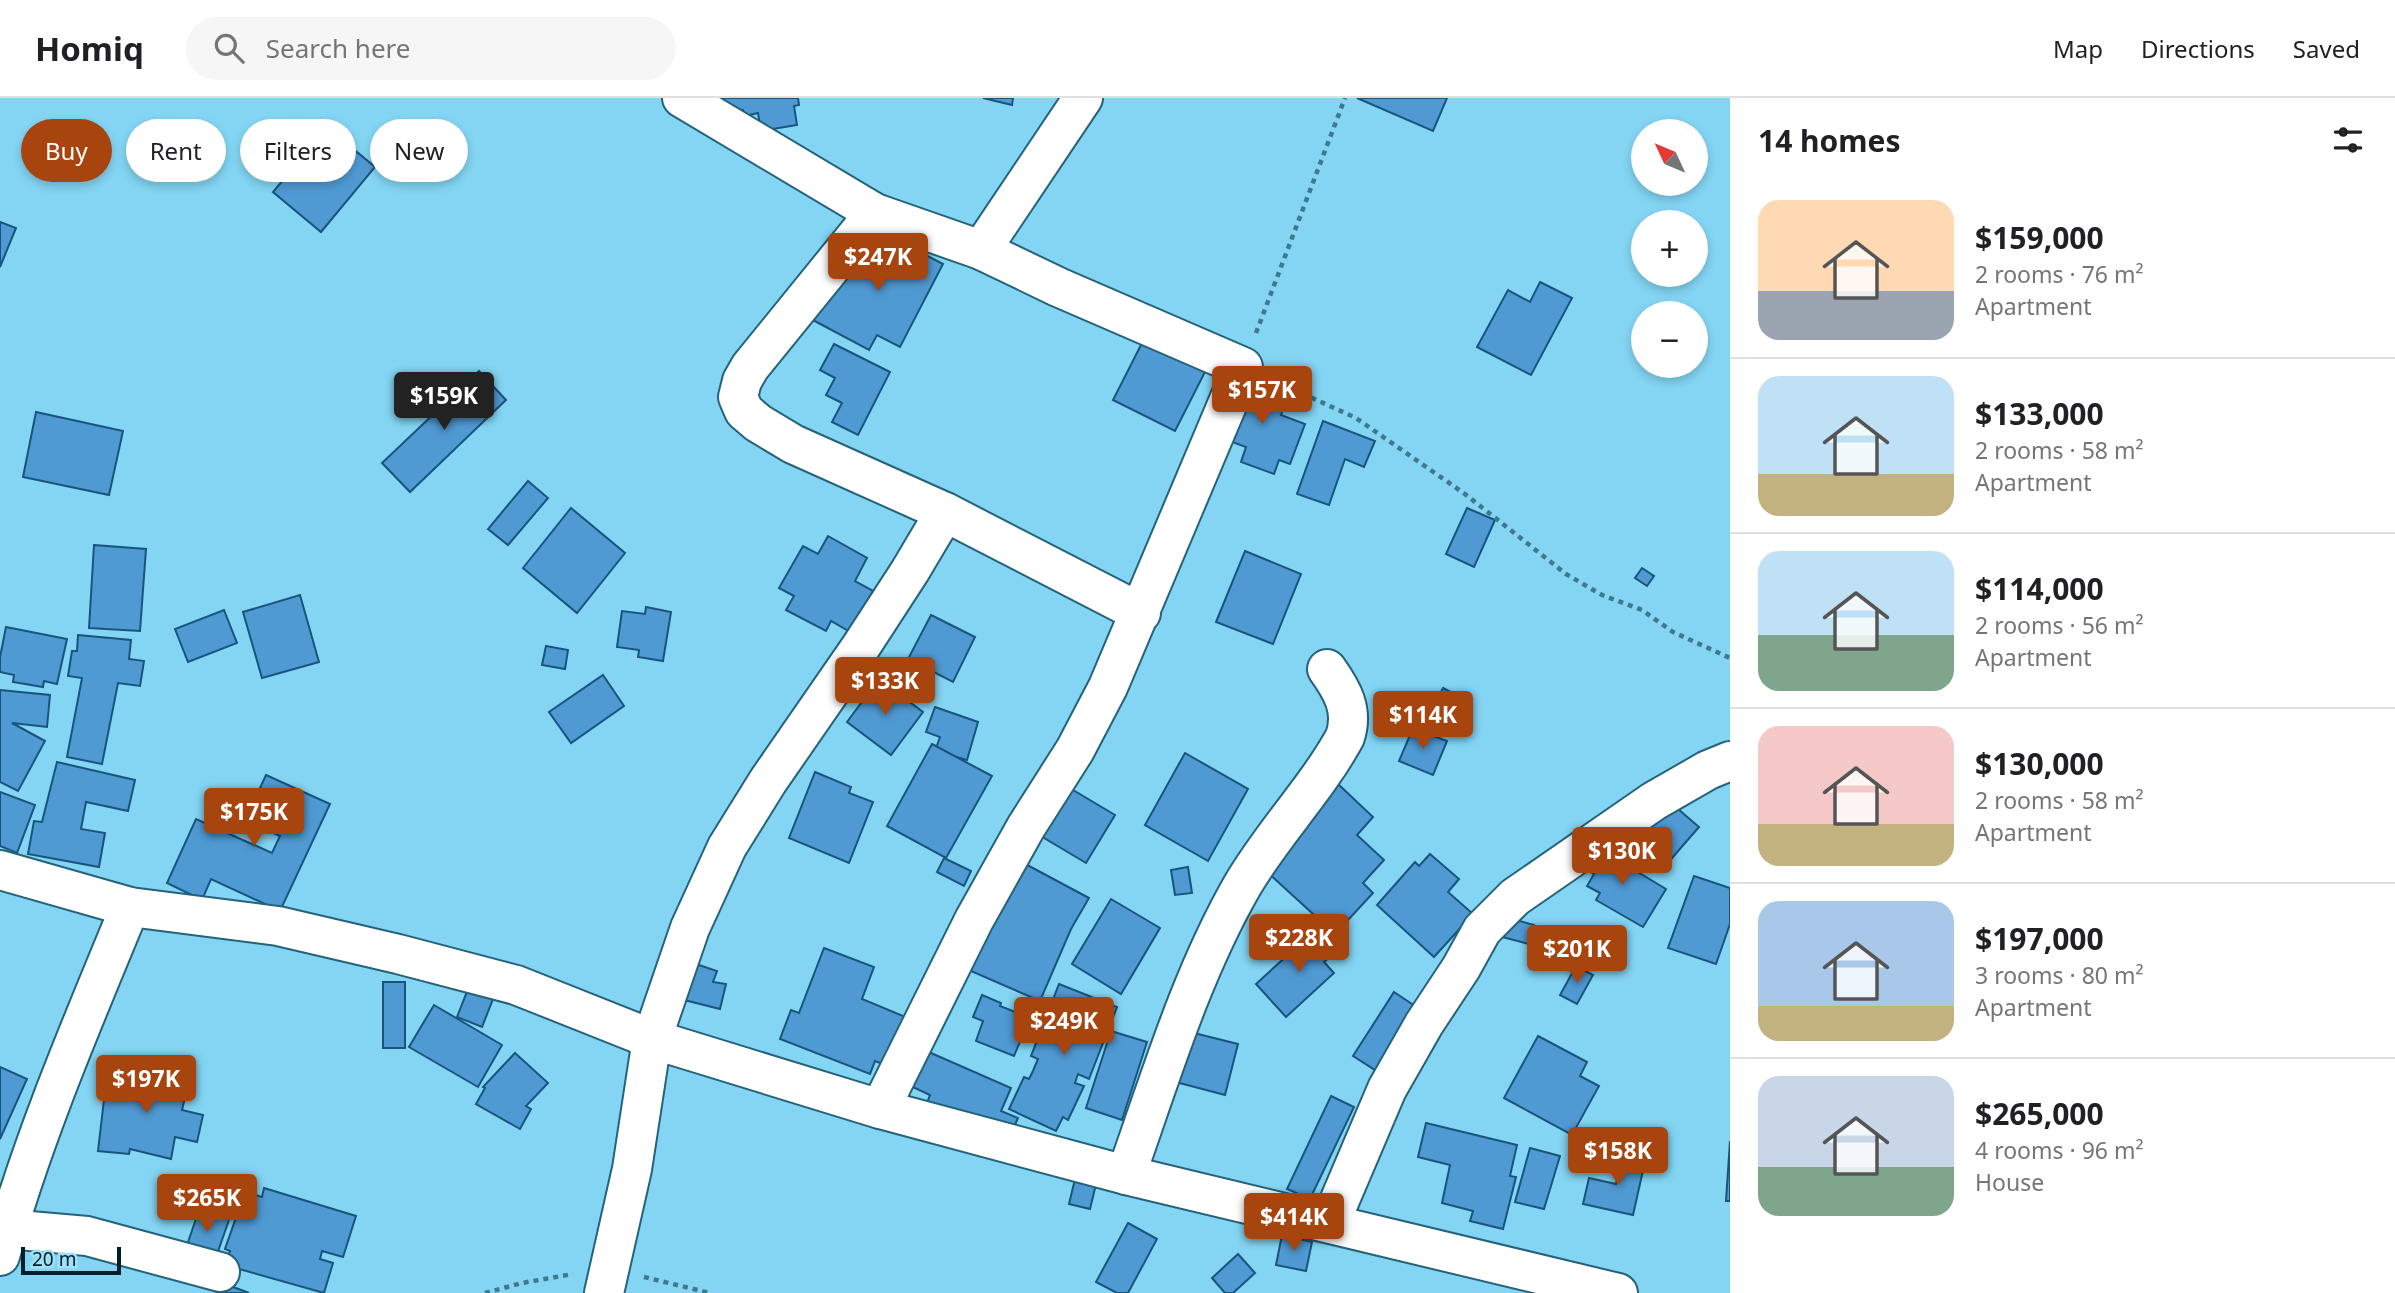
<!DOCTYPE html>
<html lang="en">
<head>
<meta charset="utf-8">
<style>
  body { margin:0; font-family:"Noto Sans",sans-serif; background:#f6f6f6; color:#202124; height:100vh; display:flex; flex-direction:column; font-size:26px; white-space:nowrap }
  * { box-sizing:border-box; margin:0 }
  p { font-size:23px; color:#757577 }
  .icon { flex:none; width:38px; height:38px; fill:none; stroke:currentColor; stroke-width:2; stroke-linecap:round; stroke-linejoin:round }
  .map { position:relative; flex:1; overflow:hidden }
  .sheet { display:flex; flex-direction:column; background:#fff; width:665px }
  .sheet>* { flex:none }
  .guide { position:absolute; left:21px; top:21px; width:665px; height:63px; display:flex; gap:14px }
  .needle { width:46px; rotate:314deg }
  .buttons { position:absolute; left:1631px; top:21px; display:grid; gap:14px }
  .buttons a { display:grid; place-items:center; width:77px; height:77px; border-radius:50%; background:#fff; box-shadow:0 4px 10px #0003; font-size:35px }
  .scale { position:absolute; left:21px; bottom:18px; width:100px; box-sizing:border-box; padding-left:7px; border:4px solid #001f2a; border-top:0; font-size:19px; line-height:24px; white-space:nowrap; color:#001f2a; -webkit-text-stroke:5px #a0e0f8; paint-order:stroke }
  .price { position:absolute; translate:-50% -60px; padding:0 16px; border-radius:7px; background:#a8440d; color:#fff; font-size:23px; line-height:46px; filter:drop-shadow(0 2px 4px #0008) }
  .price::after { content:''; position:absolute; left:50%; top:42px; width:21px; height:16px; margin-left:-10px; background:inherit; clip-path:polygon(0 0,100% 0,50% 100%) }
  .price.on { background:#222; color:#fff }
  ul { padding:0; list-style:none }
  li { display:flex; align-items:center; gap:21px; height:175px; padding:0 28px }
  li+li { border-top:2px solid #e0e0e0 }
  li span { display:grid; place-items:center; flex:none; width:196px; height:140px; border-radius:21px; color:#555 }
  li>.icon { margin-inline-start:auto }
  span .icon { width:84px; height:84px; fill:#fffc; stroke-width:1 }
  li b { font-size:30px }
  h2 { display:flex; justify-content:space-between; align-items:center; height:84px; padding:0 28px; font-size:30px }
  .tag { padding:0 24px; border-radius:32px; background:#fff; box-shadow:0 4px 10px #0003; font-size:24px; line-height:63px }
  .tag.on { background:#a8440d; color:#fff }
  header { display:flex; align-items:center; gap:42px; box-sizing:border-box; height:98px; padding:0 35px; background:#fff; border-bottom:2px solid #e0e0e0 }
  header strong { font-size:33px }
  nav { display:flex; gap:38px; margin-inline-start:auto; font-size:24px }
  .search { width:490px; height:63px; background:#f6f6f6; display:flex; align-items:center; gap:18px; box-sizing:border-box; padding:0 24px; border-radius:38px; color:#757577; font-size:26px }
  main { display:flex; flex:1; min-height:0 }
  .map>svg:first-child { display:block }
  .building { fill:#509ad3; stroke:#19547d; stroke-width:2 }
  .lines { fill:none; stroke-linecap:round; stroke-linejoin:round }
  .minor-casing { stroke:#246379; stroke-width:42 }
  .path { stroke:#40788d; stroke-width:4.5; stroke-dasharray:5 5; stroke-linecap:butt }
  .minor { stroke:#fff; stroke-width:38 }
</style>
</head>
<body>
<header>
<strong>Homiq</strong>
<div class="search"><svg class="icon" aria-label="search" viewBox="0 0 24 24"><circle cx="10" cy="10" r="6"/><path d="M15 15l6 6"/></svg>Search here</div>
<nav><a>Map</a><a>Directions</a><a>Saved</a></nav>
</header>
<main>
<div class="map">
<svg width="1730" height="1195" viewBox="0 0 1730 1195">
  <rect width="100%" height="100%" fill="#83d5f3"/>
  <!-- building -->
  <g class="building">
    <polygon points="709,0 798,0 799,7 794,8 797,27 761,33 758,15 745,18 743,12 724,15"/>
    <polygon points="983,0 1013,0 1012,7"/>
    <polygon points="1357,0 1447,0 1433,33"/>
    <polygon points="322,25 375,69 321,134 273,94 307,53 302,48"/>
    <polygon points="0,124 16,130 0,169"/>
    <polygon points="876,131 943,166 900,249 877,237 869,252 809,220 838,166 852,174"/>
    <polygon points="1540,184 1572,200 1531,277 1477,249 1508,192 1530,204"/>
    <polygon points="1146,237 1208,268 1175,333 1113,302"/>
    <polygon points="834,246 890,274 858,337 832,324 842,305 826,297 835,280 820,272"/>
    <polygon points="479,273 506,302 410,394 382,365"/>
    <polygon points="1241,280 1289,297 1281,317 1305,326 1290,366 1279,362 1274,376 1241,364 1246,349 1219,339"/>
    <polygon points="36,314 123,333 109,397 23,379"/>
    <polygon points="1323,323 1375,343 1364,369 1345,361 1329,407 1297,396"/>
    <polygon points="528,383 548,400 508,447 488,431"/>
    <polygon points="571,410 625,455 577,515 523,470"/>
    <polygon points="1467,410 1495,422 1474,469 1446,456"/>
    <polygon points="828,438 867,460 855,483 873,493 850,534 831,523 826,533 786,512 794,498 779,490 803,448 818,456"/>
    <polygon points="94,447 146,451 140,533 89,530"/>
    <polygon points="1245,453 1301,476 1273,546 1216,524"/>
    <polygon points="1642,470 1654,478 1647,488 1635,480"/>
    <polygon points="300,497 319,564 262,580 243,514"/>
    <polygon points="646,509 671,514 663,563 638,559 639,552 617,549 622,513 645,516"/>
    <polygon points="224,512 237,545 188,564 175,531"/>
    <polygon points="931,517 975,539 953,584 908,561"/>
    <polygon points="6,529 67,541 57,586 44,583 43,589 13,584 14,577 0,574 0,559"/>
    <polygon points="78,537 131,542 129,561 144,563 140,588 118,585 102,666 67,659 82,580 68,578 72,553 77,553"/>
    <polygon points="546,548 568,552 565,571 542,567"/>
    <polygon points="603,577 624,608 571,645 549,614"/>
    <polygon points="879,581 923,614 891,657 847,624"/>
    <polygon points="1443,590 1462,600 1443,635 1424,625"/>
    <polygon points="0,592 50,597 47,629 12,625 45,643 18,693 0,684"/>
    <polygon points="935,609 978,624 967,662 935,653 940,639 926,634"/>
    <polygon points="1413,630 1447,643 1433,677 1399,663"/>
    <polygon points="932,646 992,678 946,760 887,728"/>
    <polygon points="1185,655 1248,691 1208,763 1145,727"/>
    <polygon points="57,664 135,682 128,713 86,704 81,731 105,735 99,769 28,756 34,723 42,724"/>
    <polygon points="815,674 851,689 849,695 873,704 849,765 789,740"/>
    <polygon points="266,677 330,706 280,813 211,781 202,802 167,785 196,721 272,755 280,738 245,722"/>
    <polygon points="1337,685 1373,719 1357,737 1384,762 1363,785 1373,795 1335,836 1266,773"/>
    <polygon points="1068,689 1115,717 1086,765 1039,737"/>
    <polygon points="0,694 35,707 17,755 0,748"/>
    <polygon points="1670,704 1699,729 1672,760 1643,736"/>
    <polygon points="1593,747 1666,791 1643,829 1596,802 1600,795 1587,788 1594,776 1580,768"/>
    <polygon points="1430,756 1459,781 1448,794 1473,816 1434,859 1377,807 1415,764 1419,768"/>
    <polygon points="944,760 971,773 964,788 937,774"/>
    <polygon points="1016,761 1089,800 1071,831 1040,903 964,870"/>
    <polygon points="1188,769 1192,795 1175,797 1171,772"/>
    <polygon points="1694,778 1730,790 1730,826 1716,866 1668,850"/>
    <polygon points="1111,801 1160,830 1121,896 1072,866"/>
    <polygon points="1501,818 1534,827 1529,846 1495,837"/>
    <polygon points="1316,831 1336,854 1324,864 1334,875 1286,919 1256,886"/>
    <polygon points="824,850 874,869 862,901 915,923 895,971 875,963 870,976 780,941 791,912 799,915"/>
    <polygon points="696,866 717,873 713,884 726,886 720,911 684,902"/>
    <polygon points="1576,868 1593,877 1577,906 1560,897"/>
    <rect x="383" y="884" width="22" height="66"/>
    <polygon points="1059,886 1117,909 1089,981 1078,976 1075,985 1084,988 1068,1022 1063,1019 1056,1033 1009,1011 1024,979 1029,981 1033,973 1038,961 1031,958"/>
    <polygon points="468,891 493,901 482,929 457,919"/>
    <polygon points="1394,894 1415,908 1375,972 1353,958"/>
    <polygon points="982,897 1001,905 1000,908 1030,920 1014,958 976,943 983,923 973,919"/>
    <polygon points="434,907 502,947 478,989 409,949"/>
    <polygon points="1111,933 1147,944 1122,1022 1086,1010"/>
    <polygon points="1186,933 1238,946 1225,997 1172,983"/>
    <polygon points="1538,938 1587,964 1580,978 1599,988 1572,1037 1504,1000"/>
    <polygon points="915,948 1011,990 1001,1013 1018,1020 1009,1040 927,1005 930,997 900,983"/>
    <polygon points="515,955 548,985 526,1008 531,1011 520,1031 476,1006 485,990 483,989"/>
    <polygon points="0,969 27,981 0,1041"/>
    <polygon points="137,971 189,983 182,1012 203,1017 197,1044 175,1039 171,1061 130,1051 129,1056 98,1053 107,976 135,980"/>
    <polygon points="1331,998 1354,1009 1310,1101 1287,1091"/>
    <polygon points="1426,1025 1517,1047 1510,1078 1516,1079 1503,1131 1470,1123 1473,1113 1442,1105 1450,1067 1418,1059"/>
    <polygon points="1730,1043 1730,1103 1726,1103"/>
    <polygon points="1530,1050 1560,1058 1544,1111 1515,1104"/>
    <polygon points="1623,1054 1646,1059 1633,1117 1583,1106 1589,1080 1616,1086"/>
    <polygon points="1076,1077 1097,1082 1090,1111 1069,1106"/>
    <polygon points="264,1090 356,1118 343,1159 322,1153 320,1161 333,1165 324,1195 225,1167 230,1153 225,1151 245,1094 262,1099"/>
    <polygon points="200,1109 230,1119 215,1162 185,1153"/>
    <polygon points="1128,1125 1157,1141 1128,1195 1117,1195 1096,1184"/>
    <polygon points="1282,1137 1312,1144 1306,1173 1276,1167"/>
    <polygon points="1238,1156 1255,1175 1233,1195 1225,1195 1212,1180"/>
    <polygon points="220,1184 249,1195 216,1195"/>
  </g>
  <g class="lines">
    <!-- minor casing -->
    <g class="minor-casing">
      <g id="minor">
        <polyline points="682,0 875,115 981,152 1058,189 1243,269 1108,589 1075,652 1026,729 974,822 880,1011"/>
        <polyline points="875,115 750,269 742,283 738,299 744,313 758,325 793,346 945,414 1141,515"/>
        <polyline points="981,152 1083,0"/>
        <polyline points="0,772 130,809 278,828 398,856 516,887 652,941 880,1011 1126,1077 1618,1195"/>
        <path d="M1126 1077C1160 981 1191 877 1242 788 1272 736 1316 692 1345 639 1354 612 1342 592 1327 571"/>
        <polyline points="1330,1125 1387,991 1424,926 1461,870 1482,832 1515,799 1654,703 1708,672 1730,663"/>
        <polyline points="7,1131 87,1138 220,1174"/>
        <path d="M0 1158C33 1039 83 923 130 809"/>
        <polyline points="604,1195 632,1071 652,941 690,830 727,749 768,683 860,550 910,473 945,414"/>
      </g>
    </g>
    <!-- path -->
    <g class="path">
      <polyline points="1256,235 1345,0"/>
      <polyline points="1275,283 1356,320 1465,396 1566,476 1602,497 1642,512 1673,534 1730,560"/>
      <polyline points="644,1179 710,1195"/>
      <polyline points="485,1195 522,1185 573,1176"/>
    </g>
    <!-- minor -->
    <use href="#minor" class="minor"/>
  </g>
</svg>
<div class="buttons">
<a><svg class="needle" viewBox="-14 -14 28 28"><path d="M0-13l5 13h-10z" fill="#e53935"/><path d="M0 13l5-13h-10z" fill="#757577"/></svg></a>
<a>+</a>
<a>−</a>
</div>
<div class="scale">20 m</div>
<b class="price" style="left:878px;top:195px">$247K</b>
<b class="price" style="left:1262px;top:328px">$157K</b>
<b class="price on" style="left:444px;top:334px">$159K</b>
<b class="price" style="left:885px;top:619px">$133K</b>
<b class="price" style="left:1423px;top:653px">$114K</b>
<b class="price" style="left:254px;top:750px">$175K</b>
<b class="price" style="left:1622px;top:789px">$130K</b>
<b class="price" style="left:1299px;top:876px">$228K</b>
<b class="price" style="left:1577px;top:887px">$201K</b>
<b class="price" style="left:1064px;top:959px">$249K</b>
<b class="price" style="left:146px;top:1017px">$197K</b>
<b class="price" style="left:1618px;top:1089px">$158K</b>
<b class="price" style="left:207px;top:1136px">$265K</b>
<b class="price" style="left:1294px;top:1155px">$414K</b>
<div class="guide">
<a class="tag on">Buy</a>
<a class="tag">Rent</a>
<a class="tag">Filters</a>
<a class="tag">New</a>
</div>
</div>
<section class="sheet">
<h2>14 homes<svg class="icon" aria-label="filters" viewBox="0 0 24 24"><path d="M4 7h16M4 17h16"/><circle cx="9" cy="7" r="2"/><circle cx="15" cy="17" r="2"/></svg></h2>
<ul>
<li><span style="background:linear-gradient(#ffd9b3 65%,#9aa5b1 0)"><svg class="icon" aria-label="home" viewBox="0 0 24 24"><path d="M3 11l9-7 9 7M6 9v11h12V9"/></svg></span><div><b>$159,000</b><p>2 rooms · 76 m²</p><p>Apartment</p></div></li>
<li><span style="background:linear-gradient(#bfe0f5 70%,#c2b280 0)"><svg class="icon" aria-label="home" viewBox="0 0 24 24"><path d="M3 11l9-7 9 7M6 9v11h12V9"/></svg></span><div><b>$133,000</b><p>2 rooms · 58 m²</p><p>Apartment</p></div></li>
<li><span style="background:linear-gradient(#bfe0f5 60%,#7fa58c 0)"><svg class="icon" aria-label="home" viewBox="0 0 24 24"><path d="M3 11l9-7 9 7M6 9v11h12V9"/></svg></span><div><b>$114,000</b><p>2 rooms · 56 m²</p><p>Apartment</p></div></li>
<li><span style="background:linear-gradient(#f6c9c9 70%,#c2b280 0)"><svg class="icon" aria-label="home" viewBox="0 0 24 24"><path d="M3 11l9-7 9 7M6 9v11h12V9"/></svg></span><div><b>$130,000</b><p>2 rooms · 58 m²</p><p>Apartment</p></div></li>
<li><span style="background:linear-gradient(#a9c7e8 75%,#c2b280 0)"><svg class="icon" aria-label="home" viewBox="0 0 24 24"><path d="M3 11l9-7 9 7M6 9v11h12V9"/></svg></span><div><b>$197,000</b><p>3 rooms · 80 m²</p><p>Apartment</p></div></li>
<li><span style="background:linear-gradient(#c9d6e8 65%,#7fa58c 0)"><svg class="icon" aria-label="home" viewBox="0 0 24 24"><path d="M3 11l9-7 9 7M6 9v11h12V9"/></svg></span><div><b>$265,000</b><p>4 rooms · 96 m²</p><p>House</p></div></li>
</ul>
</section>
</main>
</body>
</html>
